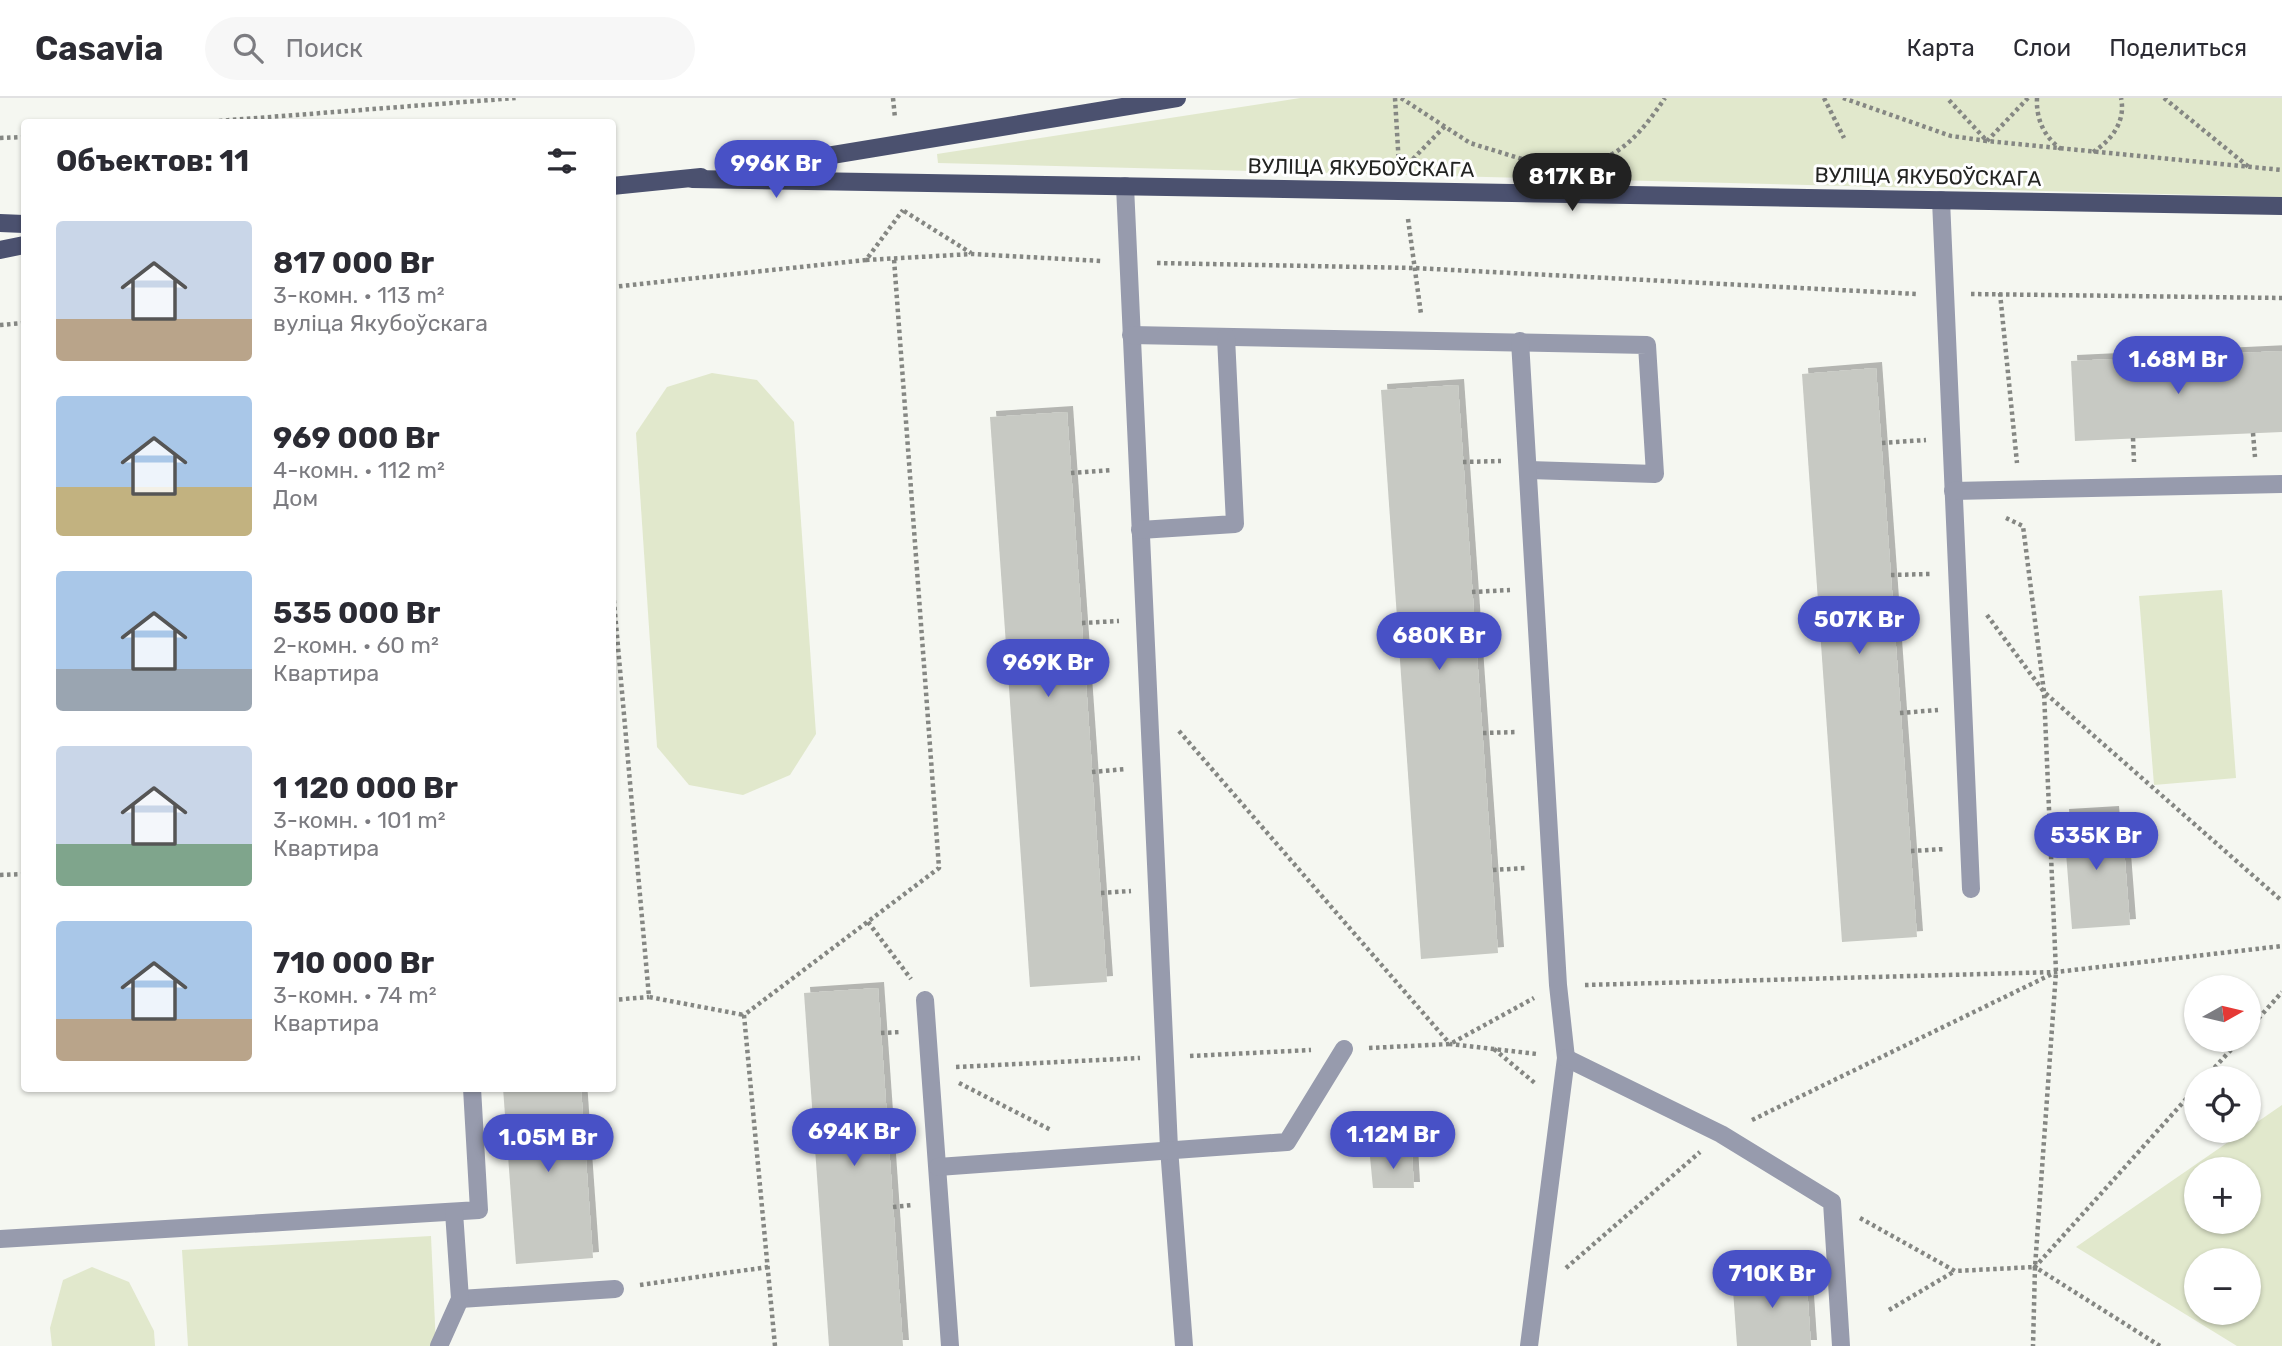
<!DOCTYPE html>
<html lang="ru">
<head>
<meta charset="utf-8">
<style>
  body { margin:0; font-family:Rubik,sans-serif; background:#f7f7f7; color:#2b2b33; height:100vh; display:flex; flex-direction:column; font-size:26px; white-space:nowrap }
  * { box-sizing:border-box; margin:0 }
  p { font-size:23px; color:#7c7c81 }
  .icon { flex:none; width:38px; height:38px; fill:none; stroke:currentColor; stroke-width:2; stroke-linecap:round; stroke-linejoin:round }
  .map { position:relative; flex:1; overflow:hidden }
  .details { position:absolute; left:21px; top:21px; width:595px; height:973px; display:flex; flex-direction:column; background:#fff; border-radius:7px; box-shadow:0 2px 5px #0004 }
  .details>* { flex:none }
  .needle { width:46px; rotate:82deg }
  .tools { position:absolute; left:2184px; top:877px; display:grid; gap:14px }
  .tools a { display:grid; place-items:center; width:77px; height:77px; border-radius:50%; background:#fff; box-shadow:0 2px 5px #0004; font-size:35px }
  .price { position:absolute; translate:-50% -60px; padding:0 16px; border-radius:24px; background:#4851c6; color:#fff; font-size:23px; line-height:46px; filter:drop-shadow(0 2px 4px #0008) }
  .price::after { content:''; position:absolute; left:50%; top:42px; width:21px; height:16px; margin-left:-10px; background:inherit; clip-path:polygon(0 0,100% 0,50% 100%) }
  .price.current { background:#222; color:#fff }
  ul { padding:0; list-style:none }
  li { display:flex; align-items:center; gap:21px; height:175px; padding:0 35px }
  li span { display:grid; place-items:center; flex:none; width:196px; height:140px; border-radius:7px; color:#555 }
  li>.icon { margin-inline-start:auto }
  span .icon { width:84px; height:84px; fill:#fffc; stroke-width:1 }
  li b { font-size:30px }
  h2 { display:flex; justify-content:space-between; align-items:center; height:84px; padding:0 35px; font-size:30px }
  header { display:flex; align-items:center; gap:42px; box-sizing:border-box; height:98px; padding:0 35px; background:#fff; border-bottom:2px solid #e1e1e2 }
  header strong { font-size:33px }
  nav { display:flex; gap:38px; margin-inline-start:auto; font-size:24px }
  .search { width:490px; height:63px; background:#f7f7f7; display:flex; align-items:center; gap:18px; box-sizing:border-box; padding:0 24px; border-radius:38px; color:#7c7c81; font-size:26px }
  .map>svg:first-child { display:block }
  .green { fill:#e1e8cc; fill-rule:evenodd }
  .building { fill:#c7c9c3; filter:url(#shadow) }
  .lines { fill:none; stroke-linecap:round; stroke-linejoin:round }
  .path { stroke:#858783; stroke-width:4.5; stroke-dasharray:3.5 3.5; stroke-linecap:butt }
  .minor { stroke:#979bad; stroke-width:18 }
  .major { stroke:#4b516f; stroke-width:18 }
  .labels { text-anchor:middle; stroke-width:6; stroke-linejoin:round; paint-order:stroke }
  .street-label { font-size:21px; fill:#242523; stroke:#fff }
</style>
</head>
<body>
<header>
<strong>Casavia</strong>
<div class="search"><svg class="icon" aria-label="search" viewBox="0 0 24 24"><circle cx="10" cy="10" r="6"/><path d="M15 15l6 6"/></svg>Поиск</div>
<nav><a>Карта</a><a>Слои</a><a>Поделиться</a></nav>
</header>
<div class="map">
<svg width="2282" height="1248" viewBox="0 0 2282 1248">
  <defs>
    <filter id="shadow"><feDropShadow dx="6" dy="-6" stdDeviation="0" flood-color="#0004"/></filter>
  </defs>
  <rect width="100%" height="100%" fill="#f5f7f1"/>
  <!-- green -->
  <g class="green">
    <polygon points="1300,0 2282,0 2282,99 938,65 937,56"/>
    <polygon points="712,275 757,282 794,324 816,636 790,677 743,697 689,687 657,649 636,335 667,289"/>
    <polygon points="2222,492 2236,680 2154,687 2139,498"/>
    <path d="M2282 1007V1248H2237L2076 1149ZM2196 1071H2249V1124H2196ZM2196 1162H2249V1214H2196Z"/>
    <polygon points="431,1138 436,1248 188,1248 182,1152"/>
    <polygon points="92,1169 129,1184 154,1233 155,1248 52,1248 50,1230 63,1182"/>
  </g>
  <!-- building -->
  <g class="building">
    <polygon points="2282,253 2282,334 2075,343 2071,263"/>
    <polygon points="1876,270 1917,839 1842,844 1802,276"/>
    <polygon points="1458,287 1498,855 1421,861 1381,292"/>
    <polygon points="1067,314 1107,884 1030,889 990,319"/>
    <polygon points="2113,714 2116,750 2124,749 2130,827 2072,831 2063,717"/>
    <polygon points="878,890 903,1248 829,1248 804,895"/>
    <polygon points="503,990 581,990 593,1160 516,1166"/>
    <polygon points="1412,1055 1414,1090 1373,1090 1370,1059"/>
    <polygon points="1806,1173 1811,1248 1737,1248 1732,1178"/>
  </g>
  <g class="lines">
    <!-- path -->
    <g class="path">
      <polyline points="893,0 895,20"/>
      <polyline points="1395,0 1399,68"/>
      <polyline points="1401,0 1470,45 1535,65"/>
      <polyline points="1824,0 1844,40"/>
      <polyline points="1843,0 1951,38 1987,43 1947,0"/>
      <polyline points="2028,0 1987,43 2282,72"/>
      <path d="M2037 0C2036 21 2044 39 2061 51"/>
      <polyline points="2164,0 2250,70"/>
      <polyline points="205,24 516,0"/>
      <polyline points="0,40 24,39"/>
      <path d="M2093 54C2112 42 2126 23 2121 0"/>
      <polyline points="1408,66 1445,28"/>
      <path d="M1585 67C1624 57 1643 32 1665 0"/>
      <polyline points="904,113 971,155"/>
      <polyline points="1408,121 1421,216"/>
      <polyline points="866,162 972,156 1102,163"/>
      <polyline points="1157,165 1414,170 1917,196"/>
      <polyline points="612,189 866,162 903,112"/>
      <polyline points="2000,195 2017,365"/>
      <polyline points="1971,196 2282,200"/>
      <polyline points="0,227 24,225"/>
      <polyline points="2253,335 2255,359"/>
      <polyline points="2133,340 2134,364"/>
      <polyline points="1882,345 1926,342"/>
      <polyline points="1463,364 1501,363"/>
      <polyline points="1071,375 1112,372"/>
      <polyline points="2006,420 2023,428 2044,594 2056,874 2035,1169"/>
      <polyline points="1891,477 1930,476"/>
      <polyline points="612,481 649,899 744,917"/>
      <polyline points="1472,494 1510,492"/>
      <polyline points="1987,517 2044,594 2282,803"/>
      <polyline points="1082,525 1119,523"/>
      <polyline points="1900,615 1938,612"/>
      <polyline points="1179,633 1450,946 1537,956"/>
      <polyline points="1483,635 1518,634"/>
      <polyline points="1092,674 1126,671"/>
      <polyline points="1911,753 1945,751"/>
      <polyline points="1493,772 1526,770"/>
      <polyline points="0,777 24,776"/>
      <polyline points="1101,795 1131,793"/>
      <polyline points="868,824 911,881"/>
      <polyline points="1585,887 2056,874 2282,848"/>
      <polyline points="612,902 649,899"/>
      <polyline points="2249,931 2282,894"/>
      <polyline points="881,935 901,934"/>
      <polyline points="1369,950 1450,946 1534,900"/>
      <polyline points="1494,951 1536,986"/>
      <polyline points="1190,958 1311,952"/>
      <polyline points="956,969 1140,960"/>
      <polyline points="2205,980 2240,942"/>
      <polyline points="959,985 1051,1032"/>
      <polyline points="1752,1022 2052,876"/>
      <polyline points="893,1109 913,1107"/>
      <polyline points="1860,1120 1955,1173 2035,1169 2033,1248"/>
      <polyline points="1566,1170 1700,1054"/>
      <polyline points="640,1187 768,1169"/>
      <polyline points="1889,1212 1955,1173"/>
      <polyline points="775,1248 744,917 939,770 894,161"/>
      <polyline points="2160,1248 2035,1169 2196,990"/>
    </g>
    <!-- minor -->
    <g class="minor">
      <polyline points="1125,88 1169,1050 1184,1248"/>
      <polyline points="1941,102 1971,791"/>
      <polyline points="1131,237 1647,247 1655,376 1529,372"/>
      <polyline points="1520,243 1558,887 1566,960 1529,1248"/>
      <polyline points="1953,393 2282,386"/>
      <polyline points="1140,432 1235,426 1226,239"/>
      <polyline points="925,902 950,1248"/>
      <polyline points="1566,960 1721,1036 1832,1104 1841,1248"/>
      <polyline points="938,1069 1287,1044 1344,951"/>
      <polyline points="0,1141 479,1112 472,990"/>
      <polyline points="460,1201 615,1191"/>
      <polyline points="439,1248 460,1201 454,1114"/>
    </g>
    <!-- major -->
    <g class="major">
      <polyline points="735,73 1177,0"/>
      <polyline points="692,81 2282,108"/>
      <polyline points="612,88 701,79"/>
      <polyline points="0,125 24,126"/>
      <polyline points="0,152 24,147"/>
    </g>
  </g>
  <g class="labels">
    <!-- street labels -->
    <g class="street-label">
      <text transform="translate(1361 70) rotate(1)" y="7">ВУЛІЦА ЯКУБОЎСКАГА</text>
      <text transform="translate(1928 79) rotate(1)" y="7">ВУЛІЦА ЯКУБОЎСКАГА</text>
    </g>
  </g>
</svg>
<div class="tools">
<a><svg class="needle" viewBox="-14 -14 28 28"><path d="M0-13l5 13h-10z" fill="#e53935"/><path d="M0 13l5-13h-10z" fill="#7c7c81"/></svg></a>
<a><svg class="icon" aria-label="locate" viewBox="0 0 24 24"><circle cx="12" cy="12" r="6"/><path d="M12 2v4M12 18v4M2 12h4M18 12h4"/></svg></a>
<a>+</a>
<a>−</a>
</div>
<b class="price" style="left:776px;top:102px">996K Br</b>
<b class="price current" style="left:1572px;top:115px">817K Br</b>
<b class="price" style="left:2178px;top:298px">1.68M Br</b>
<b class="price" style="left:1859px;top:558px">507K Br</b>
<b class="price" style="left:1439px;top:574px">680K Br</b>
<b class="price" style="left:1048px;top:601px">969K Br</b>
<b class="price" style="left:2096px;top:774px">535K Br</b>
<b class="price" style="left:854px;top:1070px">694K Br</b>
<b class="price" style="left:1393px;top:1073px">1.12M Br</b>
<b class="price" style="left:548px;top:1076px">1.05M Br</b>
<b class="price" style="left:1772px;top:1212px">710K Br</b>
<section class="details">
<h2>Объектов: 11<svg class="icon" aria-label="filters" viewBox="0 0 24 24"><path d="M4 7h16M4 17h16"/><circle cx="9" cy="7" r="2"/><circle cx="15" cy="17" r="2"/></svg></h2>
<ul>
<li><span style="background:linear-gradient(#c9d6e8 70%,#b9a48a 0)"><svg class="icon" aria-label="home" viewBox="0 0 24 24"><path d="M3 11l9-7 9 7M6 9v11h12V9"/></svg></span><div><b>817 000 Br</b><p>3-комн. · 113 m²</p><p>вуліца Якубоўскага</p></div></li>
<li><span style="background:linear-gradient(#a9c7e8 65%,#c2b280 0)"><svg class="icon" aria-label="home" viewBox="0 0 24 24"><path d="M3 11l9-7 9 7M6 9v11h12V9"/></svg></span><div><b>969 000 Br</b><p>4-комн. · 112 m²</p><p>Дом</p></div></li>
<li><span style="background:linear-gradient(#a9c7e8 70%,#9aa5b1 0)"><svg class="icon" aria-label="home" viewBox="0 0 24 24"><path d="M3 11l9-7 9 7M6 9v11h12V9"/></svg></span><div><b>535 000 Br</b><p>2-комн. · 60 m²</p><p>Квартира</p></div></li>
<li><span style="background:linear-gradient(#c9d6e8 70%,#7fa58c 0)"><svg class="icon" aria-label="home" viewBox="0 0 24 24"><path d="M3 11l9-7 9 7M6 9v11h12V9"/></svg></span><div><b>1 120 000 Br</b><p>3-комн. · 101 m²</p><p>Квартира</p></div></li>
<li><span style="background:linear-gradient(#a9c7e8 70%,#b9a48a 0)"><svg class="icon" aria-label="home" viewBox="0 0 24 24"><path d="M3 11l9-7 9 7M6 9v11h12V9"/></svg></span><div><b>710 000 Br</b><p>3-комн. · 74 m²</p><p>Квартира</p></div></li>
</ul>
</section>
</div>
</body>
</html>
